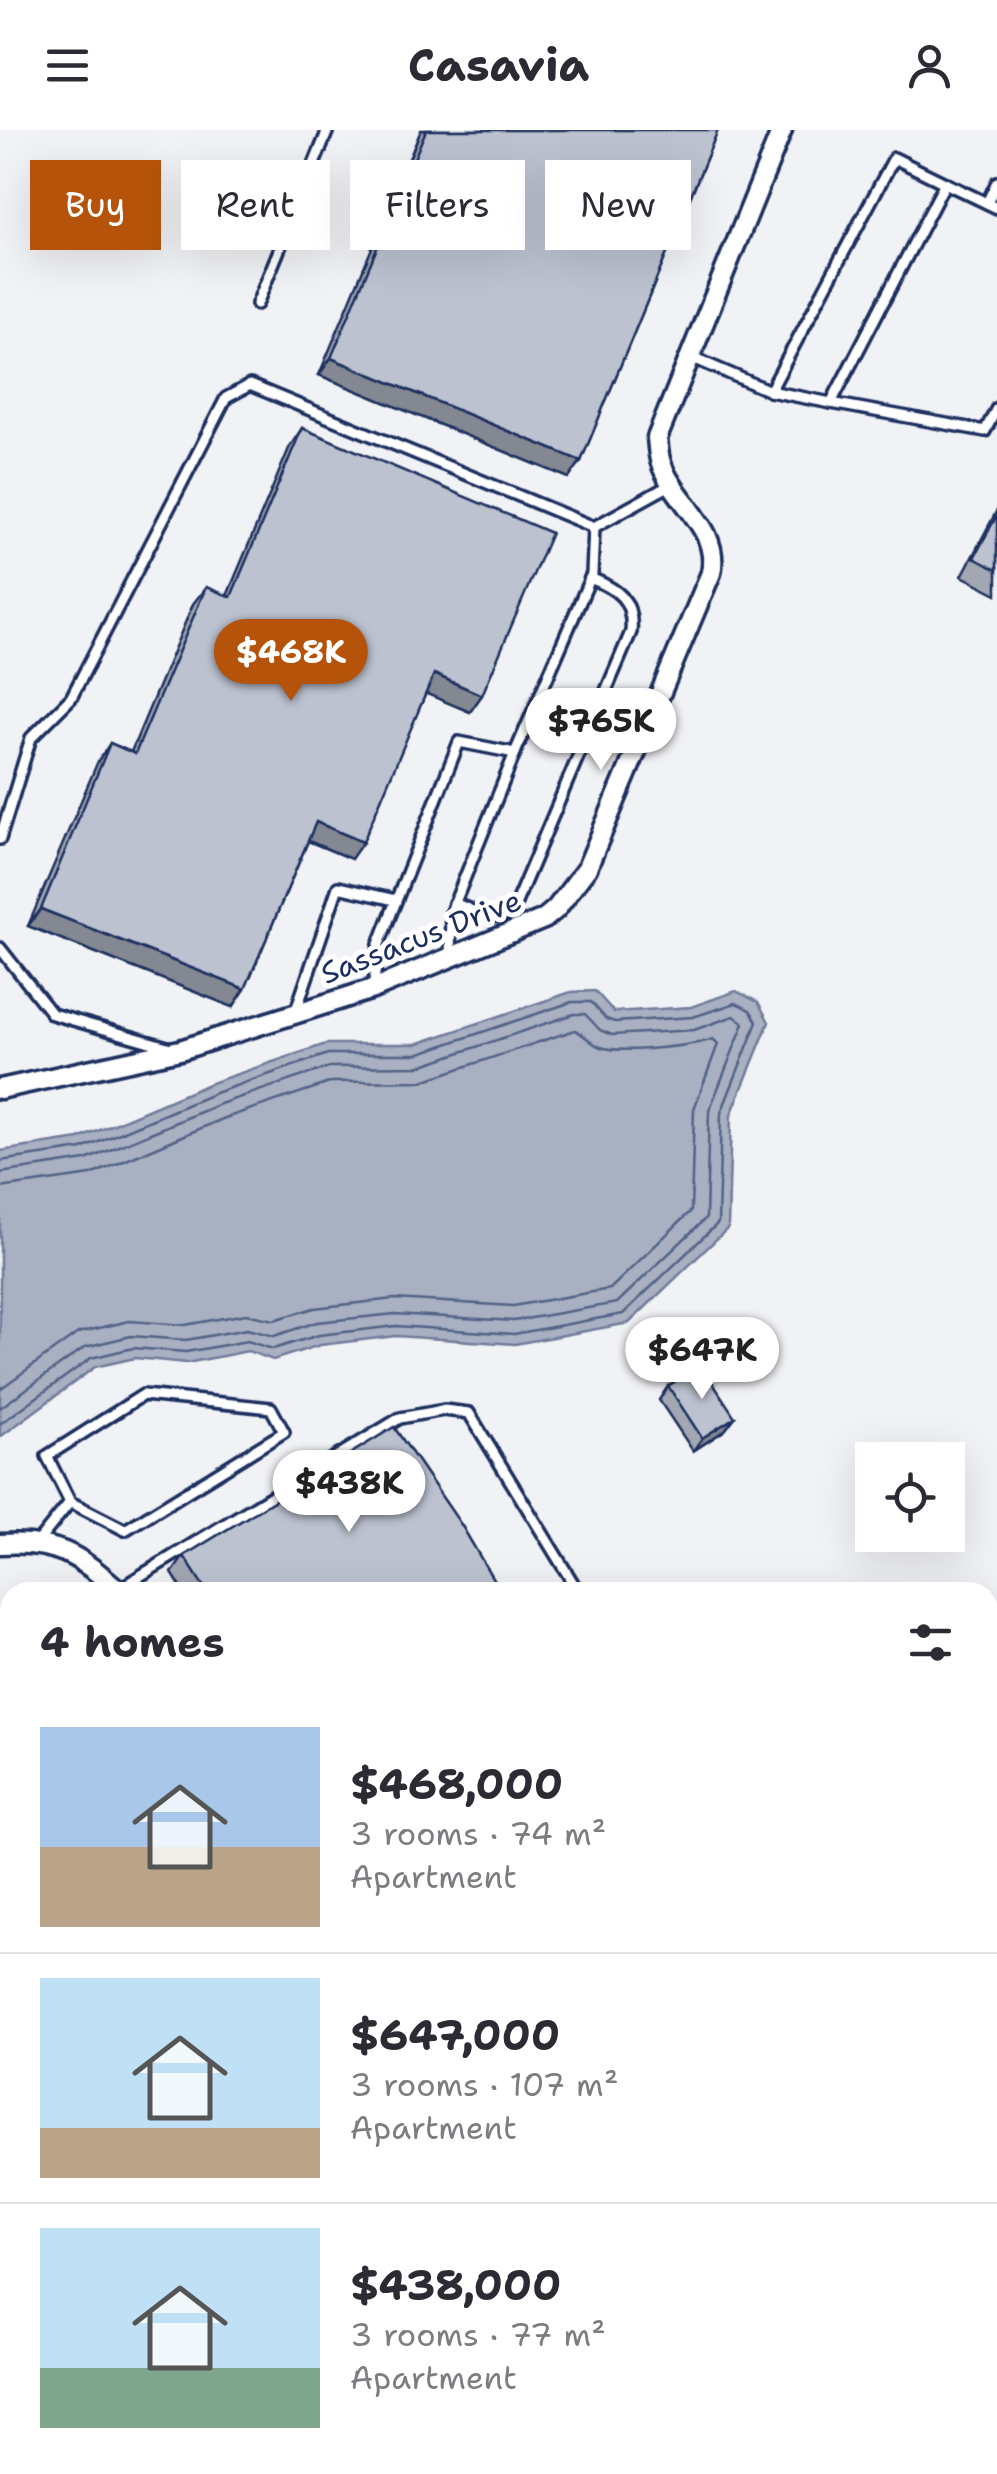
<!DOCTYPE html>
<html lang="en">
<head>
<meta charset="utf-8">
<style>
  body { margin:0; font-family:"Shantell Sans",sans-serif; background:#f7f7f7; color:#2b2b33; height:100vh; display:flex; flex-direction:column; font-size:38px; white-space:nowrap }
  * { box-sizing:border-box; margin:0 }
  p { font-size:32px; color:#7c7c81 }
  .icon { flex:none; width:55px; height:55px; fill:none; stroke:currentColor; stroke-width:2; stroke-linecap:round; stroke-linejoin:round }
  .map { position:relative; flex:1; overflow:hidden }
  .sheet { position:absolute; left:0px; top:1452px; width:998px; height:892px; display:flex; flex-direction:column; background:#fff; border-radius:30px 30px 0 0; box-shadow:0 10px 40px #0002 }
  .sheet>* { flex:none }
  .banner { position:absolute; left:30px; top:30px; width:938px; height:90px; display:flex; gap:20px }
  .fabs { position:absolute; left:855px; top:1312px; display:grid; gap:20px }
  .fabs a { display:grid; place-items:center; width:110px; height:110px; border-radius:0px; background:#fff; box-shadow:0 10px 40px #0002; font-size:50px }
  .price { position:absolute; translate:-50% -85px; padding:0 22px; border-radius:35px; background:#fff; color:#222; font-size:32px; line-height:65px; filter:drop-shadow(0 2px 5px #0008) }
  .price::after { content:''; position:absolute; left:50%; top:60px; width:30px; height:22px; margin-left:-15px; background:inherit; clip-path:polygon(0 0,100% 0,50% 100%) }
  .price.active { background:#b45309; color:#fff }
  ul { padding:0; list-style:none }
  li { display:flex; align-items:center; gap:30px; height:250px; padding:0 40px }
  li+li { border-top:2px solid #e1e1e2 }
  li span { display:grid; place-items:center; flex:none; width:280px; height:200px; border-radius:0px; color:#555 }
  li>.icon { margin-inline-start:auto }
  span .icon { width:120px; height:120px; fill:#fffc; stroke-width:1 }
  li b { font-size:42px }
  h2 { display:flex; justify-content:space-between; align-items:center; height:120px; padding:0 40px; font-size:42px }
  .chip { padding:0 35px; border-radius:0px; background:#fff; box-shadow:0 10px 40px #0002; font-size:35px; line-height:90px }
  .chip.active { background:#b45309; color:#fff }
  header { display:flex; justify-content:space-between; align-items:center; height:130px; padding:0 40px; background:#fff; font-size:45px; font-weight:700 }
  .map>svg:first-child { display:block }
  .water { fill:#a8b0c2; stroke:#707c9a; stroke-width:2.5 }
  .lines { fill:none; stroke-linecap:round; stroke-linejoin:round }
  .shore { stroke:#536386; stroke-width:2.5 }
  .service-casing { stroke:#1b2f5e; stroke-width:16 }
  .minor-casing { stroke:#1b2f5e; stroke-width:25 }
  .path { stroke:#1b2f5e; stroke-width:4; stroke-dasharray:8 8; stroke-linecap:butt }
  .service { stroke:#fff; stroke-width:9 }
  .minor { stroke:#fff; stroke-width:18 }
  .wall { fill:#a2a7b3; stroke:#1b2f5e; stroke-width:2.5 }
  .shaded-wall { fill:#848892; stroke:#1b2f5e; stroke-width:2.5 }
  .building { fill:#bcc2d0; stroke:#1b2f5e; stroke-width:2.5 }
  .labels { text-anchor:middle; stroke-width:10; stroke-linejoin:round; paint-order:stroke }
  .street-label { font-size:30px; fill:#1b2f5e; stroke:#fff }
</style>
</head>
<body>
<header><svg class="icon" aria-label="menu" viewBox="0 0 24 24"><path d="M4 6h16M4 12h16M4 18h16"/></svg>Casavia<svg class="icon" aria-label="person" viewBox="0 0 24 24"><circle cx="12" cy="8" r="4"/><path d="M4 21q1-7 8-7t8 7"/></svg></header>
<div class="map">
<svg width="997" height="2344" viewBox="0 0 997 2344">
  <rect width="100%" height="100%" fill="#f1f2f5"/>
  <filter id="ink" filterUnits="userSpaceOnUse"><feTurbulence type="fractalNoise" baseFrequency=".01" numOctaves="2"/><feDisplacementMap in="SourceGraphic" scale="20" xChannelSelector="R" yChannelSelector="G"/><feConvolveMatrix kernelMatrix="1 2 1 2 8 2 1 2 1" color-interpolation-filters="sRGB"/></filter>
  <g filter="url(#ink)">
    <!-- water -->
    <polygon class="water" points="595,861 614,882 691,877 736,861 758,872 769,892 731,985 728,1098 629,1193 515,1214 396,1206 320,1215 273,1230 248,1221 187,1233 135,1228 95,1237 0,1307 0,1021 79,1009 211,953 326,914 416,914 571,862"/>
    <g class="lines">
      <!-- shore -->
      <g class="shore">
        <polyline points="0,1031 82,1019 215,963 328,924 417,924 572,872 591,872 606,889 615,892 693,887 736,873 750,880 757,892 721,983 718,1093 623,1184 514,1204 396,1196 319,1205 273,1219 247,1211 186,1222 133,1218 91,1228 0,1294"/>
        <polyline points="0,1043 86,1030 220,974 330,937 420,936 574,884 585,884 600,900 612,905 694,900 734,886 744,893 709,981 706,1088 617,1173 514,1191 395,1184 317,1192 274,1206 247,1199 186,1210 131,1206 85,1217 0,1278"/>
        <path d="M0 1058 91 1045 225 988 332 952 422 951 575 900C584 904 591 914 601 917 621 924 693 916 713 909L718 914 694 979 691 1081 610 1159 513 1176 394 1169 314 1178 274 1190 246 1184 185 1195 129 1191 78 1203 0 1259"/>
      </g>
      <!-- service casing -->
      <g class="service-casing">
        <g id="service">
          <polyline points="987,73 997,52"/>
          <polyline points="997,78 945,53 831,273 985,301 997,278"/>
          <polyline points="257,174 328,0"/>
          <polyline points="691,227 770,261 894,28 945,53"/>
          <polyline points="770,261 831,273"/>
          <polyline points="0,709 31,608 71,568 226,268 250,255 594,397 672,354"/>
          <path d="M454 773C473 781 493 793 512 782L631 502C634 470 618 459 590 448"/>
          <polyline points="0,818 52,884 171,918"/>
          <polyline points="450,828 451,782 515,623"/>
          <polyline points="373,859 379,814 459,612 515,623 592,444 594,397"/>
          <polyline points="295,883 338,757 395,770"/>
          <polyline points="37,1413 70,1372 125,1400 284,1302 271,1278 143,1265 47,1326 70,1372"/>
          <polyline points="117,1460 400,1288 444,1280 469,1283 576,1458 568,1462"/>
          <polyline points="988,1970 997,1964"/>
          <polyline points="988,2038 997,2032"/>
          <polyline points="988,2156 997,2170"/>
          <polyline points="988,2231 997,2248"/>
          <polyline points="988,2330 997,2324"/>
          <polyline points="238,2335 244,2344"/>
          <polyline points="916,2335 921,2344"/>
          <polyline points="966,2344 980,2335"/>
        </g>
      </g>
      <!-- minor casing -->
      <g class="minor-casing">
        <g id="minor">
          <path d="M0 959 180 920 373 859 544 789 556 779 587 738 711 443C721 399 673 370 661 333 658 325 658 316 657 308L782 0"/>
          <path d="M0 1414C55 1410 77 1424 117 1459"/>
        </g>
      </g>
      <!-- path -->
      <g class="path">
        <polyline points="501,2344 516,2335"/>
        <polyline points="526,2344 534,2339"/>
      </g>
      <!-- service -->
      <use href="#service" class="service"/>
      <!-- minor -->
      <use href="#minor" class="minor"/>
    </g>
    <!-- wall -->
    <g class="wall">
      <polygon points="421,0 718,0 581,331 569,348 319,245"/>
      <polygon points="302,298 482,565 470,582 426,563 351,729 308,711 245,859 233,877 28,796 98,631 110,613 131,622 193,474 206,457 227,466 290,316"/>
      <polygon points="997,380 997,464 962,446"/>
      <polygon points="668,1256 735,1287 725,1300 693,1321 659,1270"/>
      <polygon points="184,1426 497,1462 184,1462 172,1443"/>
      <polygon points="997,2051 997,2114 988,2100 988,2057"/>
      <polygon points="268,2335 396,2335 382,2344 273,2344"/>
      <polygon points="408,2335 438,2335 425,2344 413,2344"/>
    </g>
    <!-- shaded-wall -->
    <g class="shaded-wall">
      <polygon points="331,228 581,331 569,348 319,245"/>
      <polygon points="434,544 482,565 470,582 422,562"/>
      <polygon points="316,692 363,712 351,729 304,709"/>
      <polygon points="41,779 245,859 233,877 28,796"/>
      <polygon points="735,1287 725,1300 693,1321 702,1308"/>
      <polygon points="381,2335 396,2335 382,2344 378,2337"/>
      <polygon points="427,2335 438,2335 425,2344 420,2344"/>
    </g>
    <!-- building -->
    <g class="building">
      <polygon points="426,0 718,0 581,331 331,228"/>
      <polygon points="302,298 551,403 482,565 434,544 363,712 316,692 245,859 41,779 110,613 135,624 206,457 231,467"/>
      <polygon points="997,385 997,440 974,428"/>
      <polygon points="701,1235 735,1287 702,1308 668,1256"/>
      <polygon points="394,1297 462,1396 499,1459 494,1462 207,1462 184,1426"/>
      <polygon points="997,2051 997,2087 988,2072 988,2057"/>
      <polygon points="291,2335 381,2335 378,2337 382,2344 297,2344"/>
    </g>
  </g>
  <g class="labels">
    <!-- street labels -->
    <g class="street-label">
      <text transform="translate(421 807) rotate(-21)" y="10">Sassacus Drive</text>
    </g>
  </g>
</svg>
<div class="fabs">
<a><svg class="icon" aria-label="locate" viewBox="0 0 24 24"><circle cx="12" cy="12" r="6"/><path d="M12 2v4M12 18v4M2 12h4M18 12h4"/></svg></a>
</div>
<b class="price active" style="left:291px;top:574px">$468K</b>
<b class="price" style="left:601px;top:643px">$765K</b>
<b class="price" style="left:702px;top:1272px">$647K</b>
<b class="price" style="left:349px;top:1405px">$438K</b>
<div class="banner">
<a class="chip active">Buy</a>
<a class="chip">Rent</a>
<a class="chip">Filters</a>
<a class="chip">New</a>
</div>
<section class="sheet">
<h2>4 homes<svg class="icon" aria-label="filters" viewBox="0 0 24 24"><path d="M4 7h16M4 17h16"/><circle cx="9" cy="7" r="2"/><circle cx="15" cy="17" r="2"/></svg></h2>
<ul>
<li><span style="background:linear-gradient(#a9c7e8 60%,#b9a48a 0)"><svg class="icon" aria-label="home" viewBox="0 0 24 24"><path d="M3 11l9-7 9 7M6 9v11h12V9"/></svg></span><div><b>$468,000</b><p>3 rooms · 74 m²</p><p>Apartment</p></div></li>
<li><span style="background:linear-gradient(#bfe0f5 75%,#b9a48a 0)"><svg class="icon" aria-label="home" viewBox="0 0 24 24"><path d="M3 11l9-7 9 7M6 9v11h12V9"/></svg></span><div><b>$647,000</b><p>3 rooms · 107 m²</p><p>Apartment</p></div></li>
<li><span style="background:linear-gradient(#bfe0f5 70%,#7fa58c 0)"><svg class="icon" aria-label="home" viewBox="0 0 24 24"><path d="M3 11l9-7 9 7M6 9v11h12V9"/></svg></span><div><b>$438,000</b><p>3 rooms · 77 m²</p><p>Apartment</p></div></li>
</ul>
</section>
</div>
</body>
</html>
